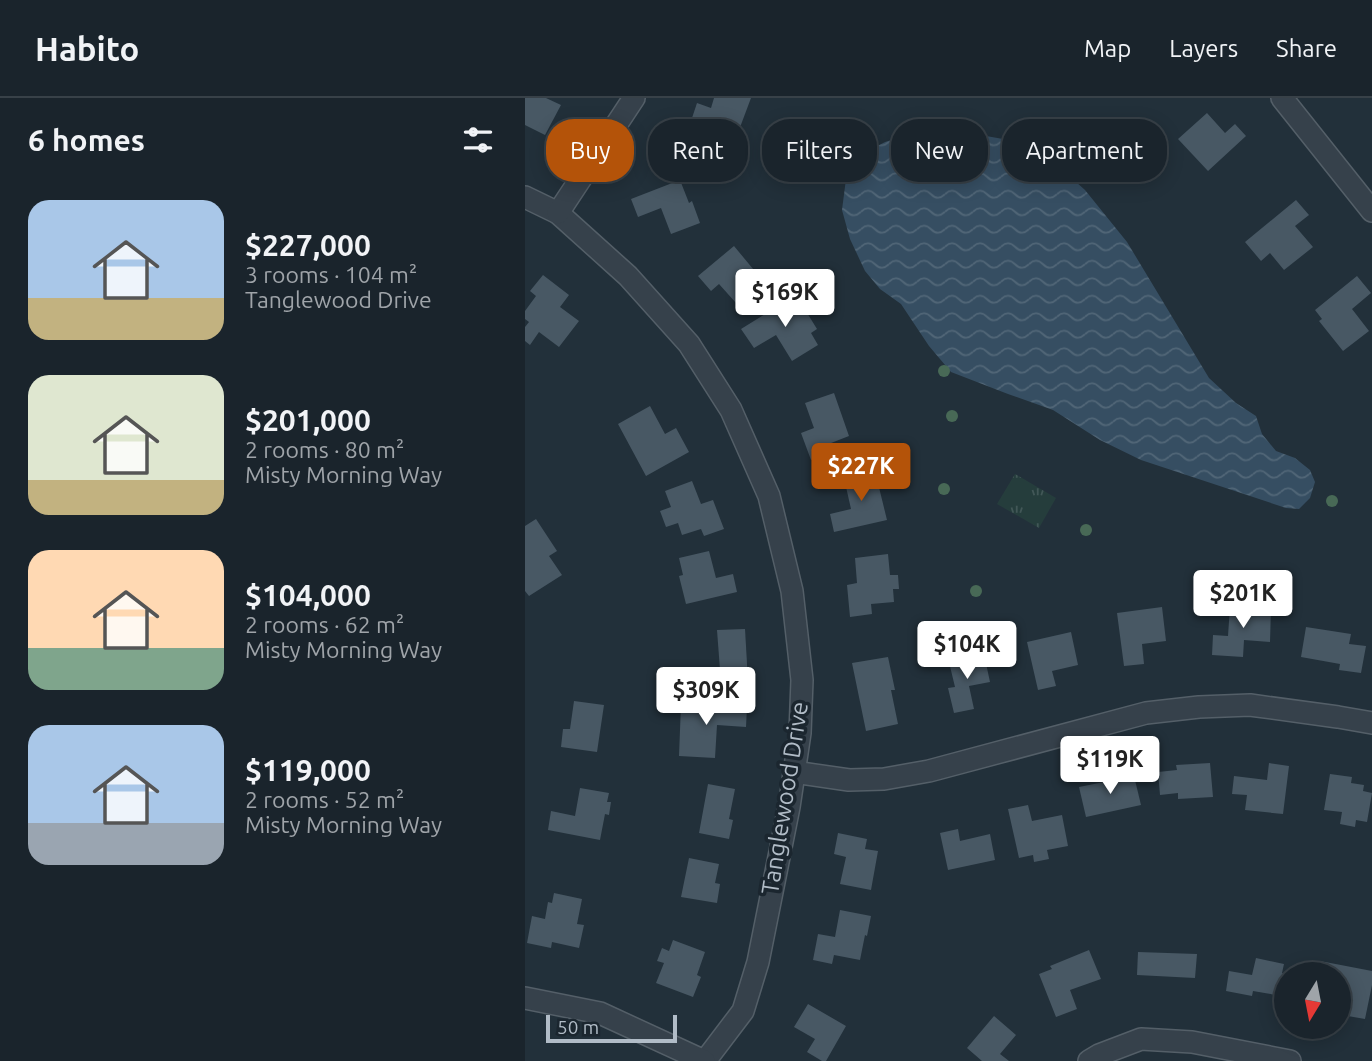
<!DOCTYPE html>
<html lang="en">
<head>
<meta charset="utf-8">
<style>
  body { margin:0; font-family:Ubuntu,sans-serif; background:#273038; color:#f1f3f6; height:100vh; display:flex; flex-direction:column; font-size:26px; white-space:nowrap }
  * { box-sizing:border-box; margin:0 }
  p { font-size:23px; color:#9fa4a9 }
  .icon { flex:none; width:38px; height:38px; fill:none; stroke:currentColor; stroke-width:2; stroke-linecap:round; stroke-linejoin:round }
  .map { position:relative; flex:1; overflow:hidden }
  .drawer { display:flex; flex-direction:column; background:#1a242c; width:525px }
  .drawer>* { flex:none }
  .top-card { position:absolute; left:21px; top:21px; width:665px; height:63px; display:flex; gap:14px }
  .needle { width:46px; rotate:190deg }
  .buttons { position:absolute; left:749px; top:864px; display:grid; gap:14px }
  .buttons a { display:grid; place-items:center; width:77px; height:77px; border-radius:50%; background:#1a242c; box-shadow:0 4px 18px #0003,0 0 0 2px #384148; font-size:35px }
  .scale { position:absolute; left:21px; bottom:18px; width:131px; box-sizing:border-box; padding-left:7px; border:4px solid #b1bcc7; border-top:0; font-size:19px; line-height:24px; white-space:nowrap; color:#b1bcc7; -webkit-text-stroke:5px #1b262f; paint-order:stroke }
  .price { position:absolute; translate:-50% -60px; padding:0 16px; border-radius:7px; background:#fff; color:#222; font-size:23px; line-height:46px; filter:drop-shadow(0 2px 4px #0008) }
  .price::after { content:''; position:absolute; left:50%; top:42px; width:21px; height:16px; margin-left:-10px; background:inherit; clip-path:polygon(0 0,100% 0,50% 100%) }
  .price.active { background:#b45309; color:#fff }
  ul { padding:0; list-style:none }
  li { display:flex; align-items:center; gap:21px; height:175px; padding:0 28px }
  li span { display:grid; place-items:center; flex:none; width:196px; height:140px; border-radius:21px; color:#555 }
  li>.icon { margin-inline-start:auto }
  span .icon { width:84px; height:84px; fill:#fffc; stroke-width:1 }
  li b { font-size:30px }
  h2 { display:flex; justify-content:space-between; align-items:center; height:84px; padding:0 28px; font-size:30px }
  .chip { padding:0 24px; border-radius:28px; background:#1a242c; box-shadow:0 4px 18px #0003,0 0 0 2px #384148; font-size:24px; line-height:63px }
  .chip.active { background:#b45309; color:#fff }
  header { display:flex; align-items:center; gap:42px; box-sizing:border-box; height:98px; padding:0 35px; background:#1a242c; border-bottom:2px solid #384148 }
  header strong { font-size:33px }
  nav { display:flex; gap:38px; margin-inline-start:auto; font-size:24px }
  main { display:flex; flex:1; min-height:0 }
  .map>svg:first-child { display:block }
  .park { fill:url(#park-tufts) }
  .water { fill:url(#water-waves) }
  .building { fill:#485864 }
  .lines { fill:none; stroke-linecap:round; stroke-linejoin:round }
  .street-casing { stroke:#545f68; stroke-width:24 }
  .street { stroke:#36414b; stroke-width:21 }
  .tree { fill:#486956 }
  .labels { text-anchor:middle; stroke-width:7; stroke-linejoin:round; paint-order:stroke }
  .street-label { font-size:24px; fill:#b1bcc7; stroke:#1b262f }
</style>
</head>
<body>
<header>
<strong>Habito</strong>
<nav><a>Map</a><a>Layers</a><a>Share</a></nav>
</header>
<main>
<section class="drawer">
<h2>6 homes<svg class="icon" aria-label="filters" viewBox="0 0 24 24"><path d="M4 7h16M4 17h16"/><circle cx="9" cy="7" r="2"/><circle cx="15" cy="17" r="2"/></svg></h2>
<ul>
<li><span style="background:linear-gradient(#a9c7e8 70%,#c2b280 0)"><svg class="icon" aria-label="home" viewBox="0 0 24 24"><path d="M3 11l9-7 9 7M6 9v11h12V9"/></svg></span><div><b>$227,000</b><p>3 rooms · 104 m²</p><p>Tanglewood Drive</p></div></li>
<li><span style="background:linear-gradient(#dfe7d0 75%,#c2b280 0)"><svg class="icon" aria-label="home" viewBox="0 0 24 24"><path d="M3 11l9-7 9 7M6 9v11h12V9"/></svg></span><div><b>$201,000</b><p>2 rooms · 80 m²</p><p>Misty Morning Way</p></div></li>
<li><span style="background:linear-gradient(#ffd9b3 70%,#7fa58c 0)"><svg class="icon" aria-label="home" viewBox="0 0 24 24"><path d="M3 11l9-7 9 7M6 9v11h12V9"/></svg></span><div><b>$104,000</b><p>2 rooms · 62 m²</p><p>Misty Morning Way</p></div></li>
<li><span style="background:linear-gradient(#a9c7e8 70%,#9aa5b1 0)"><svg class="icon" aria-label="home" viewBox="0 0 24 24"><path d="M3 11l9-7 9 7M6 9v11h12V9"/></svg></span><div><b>$119,000</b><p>2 rooms · 52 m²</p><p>Misty Morning Way</p></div></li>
</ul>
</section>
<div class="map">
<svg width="847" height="963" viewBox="0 0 847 963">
  <defs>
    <pattern id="park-tufts" width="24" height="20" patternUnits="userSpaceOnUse" patternTransform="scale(1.75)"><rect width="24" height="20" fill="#253d3c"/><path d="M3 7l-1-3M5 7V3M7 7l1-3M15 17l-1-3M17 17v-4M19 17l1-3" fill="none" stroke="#425757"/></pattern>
    <pattern id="water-waves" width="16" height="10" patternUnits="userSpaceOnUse" patternTransform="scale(1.75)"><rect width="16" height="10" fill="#364e62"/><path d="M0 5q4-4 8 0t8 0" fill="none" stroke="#516677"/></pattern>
  </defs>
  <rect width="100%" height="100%" fill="#22303a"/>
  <!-- park -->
  <polygon class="park" points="490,376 531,400 514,430 472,406"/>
  <!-- water -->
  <polygon class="water" points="411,29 489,43 524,60 560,92 602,144 684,280 711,305 731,318 737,336 751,353 770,360 785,372 790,384 785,400 774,411 761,410 616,362 575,342 528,312 483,296 426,274 404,248 376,206 355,191 340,173 325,141 317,112 321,81 332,59 360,44"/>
  <!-- building -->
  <g class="building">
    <polygon points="0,0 21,0 36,7 20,37 0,27"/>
    <polygon points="189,0 226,0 211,40 166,23 172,5 186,10"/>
    <polygon points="682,15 700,35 710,26 721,38 683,73 653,41"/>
    <polygon points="155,82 164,105 167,103 175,125 146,136 136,110 113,119 106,101"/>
    <polygon points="771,102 784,117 770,128 788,149 759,172 745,155 736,163 720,144"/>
    <polygon points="209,148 238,183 211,205 194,186 186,193 173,178"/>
    <polygon points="18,177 44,197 35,209 54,223 34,249 14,234 5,247 0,243 0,229 4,224 0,221 0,213 11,198 5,193"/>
    <polygon points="832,178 846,195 827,211 844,233 818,253 794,223 797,221 790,212"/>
    <polygon points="271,197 292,231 286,235 293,247 267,263 251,237 229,250 216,231"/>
    <polygon points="309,295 324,338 301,347 305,356 286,362 276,335 289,330 280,305"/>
    <polygon points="125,308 140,336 151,330 164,354 121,378 93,326"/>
    <polygon points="350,373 362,422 309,434 305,416 326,411 319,380"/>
    <polygon points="167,383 176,406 188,402 199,431 179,438 176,431 157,437 153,425 141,429 135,413 146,409 140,393"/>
    <polygon points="11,421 32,453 24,458 37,477 4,498 0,493 0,428"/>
    <polygon points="184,453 191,480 208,476 212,494 161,506 154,478 158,477 154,460"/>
    <polygon points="363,456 365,477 373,477 374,491 368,491 369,504 346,506 347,516 325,519 322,487 332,485 330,460"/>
    <polygon points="705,508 746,510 745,544 719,542 718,559 687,557 688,537 703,538"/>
    <polygon points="637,509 641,543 617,546 619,566 599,568 592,515"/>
    <polygon points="781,529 826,536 824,546 841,548 836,575 814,572 815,566 776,559"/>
    <polygon points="220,531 223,583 196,585 192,532"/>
    <polygon points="546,534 553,567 527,573 531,588 513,592 502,544"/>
    <polygon points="459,556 465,584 444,588 449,611 429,615 423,590 430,589 424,564"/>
    <polygon points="363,559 370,592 366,592 373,626 341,633 327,565"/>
    <polygon points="49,603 79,607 72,654 36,649 38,631 45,631"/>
    <polygon points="156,606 222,609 221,629 192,627 190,660 154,658"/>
    <polygon points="685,665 688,699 653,701 653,695 635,697 633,674 652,672 651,667"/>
    <polygon points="744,665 764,668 758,716 720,712 722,697 707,696 709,678 742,682"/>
    <polygon points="805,676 827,679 826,685 839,687 838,693 847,695 842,724 831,722 830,729 815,726 817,714 799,712"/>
    <polygon points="609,678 616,707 561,719 554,689"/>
    <polygon points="183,686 210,691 204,721 208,722 204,741 174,735"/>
    <polygon points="55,690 84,695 82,704 86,704 84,717 80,716 75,742 23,732 26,713 50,718"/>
    <polygon points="503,707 507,723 537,717 543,748 522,752 524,761 509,764 508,757 494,760 483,711"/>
    <polygon points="433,731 435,743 465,736 470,762 423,772 415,735"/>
    <polygon points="313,735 342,741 340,751 353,753 346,792 315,786 321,759 309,756"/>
    <polygon points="164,760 194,766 190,785 195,786 192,805 156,799"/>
    <polygon points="29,795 57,801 52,826 59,827 54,850 27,844 26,850 2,845 7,818 20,821 23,804 27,805"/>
    <polygon points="315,812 346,818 342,838 340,837 335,862 309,857 307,866 288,862 293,836 310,839"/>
    <polygon points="148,842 180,854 172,877 176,879 168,899 131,885 139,865 132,863 137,850 144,853"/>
    <polygon points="564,852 576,881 545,892 552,911 531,919 514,876 527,871 525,868"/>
    <polygon points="613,854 672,856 670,880 612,877"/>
    <polygon points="731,860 759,866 757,875 761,876 757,898 728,893 727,898 701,893 704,873 727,877"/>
    <polygon points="795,863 847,873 847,887 840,921 817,917 821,898 814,897 814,877 792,877"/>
    <polygon points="283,906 321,928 301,963 297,963 282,954 290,941 269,929"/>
    <polygon points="469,918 491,937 475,956 484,963 457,963 442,950"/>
  </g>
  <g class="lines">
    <!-- street casing -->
    <g class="street-casing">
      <g id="street">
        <polyline points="757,0 847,113"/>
        <polyline points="0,99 33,115 103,178 164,246 206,312 244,398 267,493 277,582 275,635 264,709 233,864 218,913 180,963"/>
        <polyline points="33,115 109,0"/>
        <polyline points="269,674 324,682 359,681 404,673 621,615 674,609 725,607 813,619 847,625"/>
        <polyline points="0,900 75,915 179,963"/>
        <polyline points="564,963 574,957 616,941 667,944 765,963"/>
      </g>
    </g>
    <!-- street -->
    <use href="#street" class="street"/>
  </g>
  <!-- trees -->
  <g class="tree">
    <circle cx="419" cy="273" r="6"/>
    <circle cx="427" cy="318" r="6"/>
    <circle cx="419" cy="391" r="6"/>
    <circle cx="807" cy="403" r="6"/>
    <circle cx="561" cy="432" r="6"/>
    <circle cx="451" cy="493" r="6"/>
  </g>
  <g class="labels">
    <!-- street labels -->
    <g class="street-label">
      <text transform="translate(260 700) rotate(-81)" y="8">Tanglewood Drive</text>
    </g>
  </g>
</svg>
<div class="buttons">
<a><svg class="needle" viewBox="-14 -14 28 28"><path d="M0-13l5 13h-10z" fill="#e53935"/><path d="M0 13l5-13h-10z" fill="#9fa4a9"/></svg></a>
</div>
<div class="scale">50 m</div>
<b class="price" style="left:260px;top:231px">$169K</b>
<b class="price active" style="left:336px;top:405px">$227K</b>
<b class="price" style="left:718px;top:532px">$201K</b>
<b class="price" style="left:442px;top:583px">$104K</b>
<b class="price" style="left:181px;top:629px">$309K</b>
<b class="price" style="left:585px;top:698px">$119K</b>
<div class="top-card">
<a class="chip active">Buy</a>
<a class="chip">Rent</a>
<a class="chip">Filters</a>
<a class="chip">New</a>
<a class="chip">Apartment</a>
</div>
</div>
</main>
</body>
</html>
